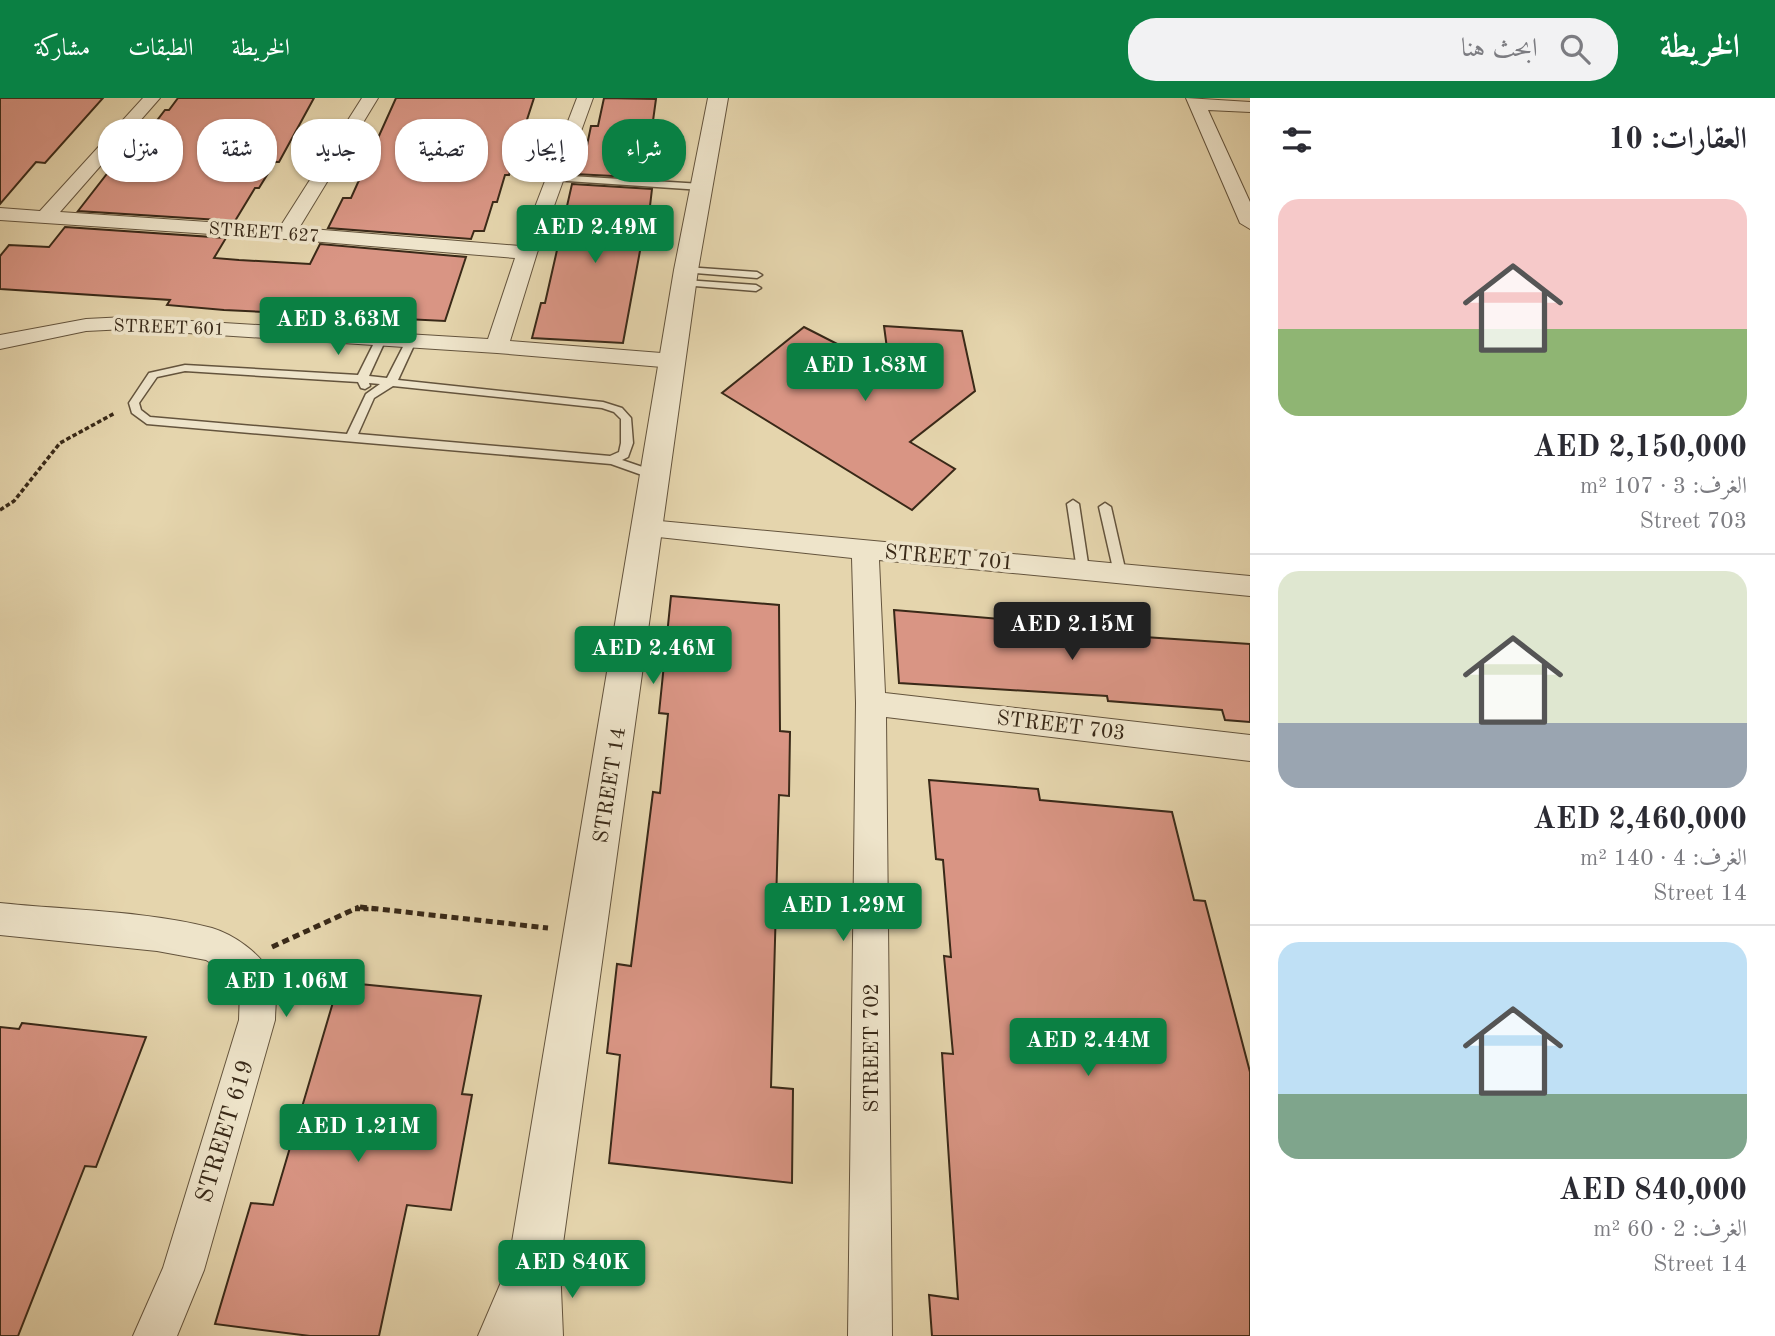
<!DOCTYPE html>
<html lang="ar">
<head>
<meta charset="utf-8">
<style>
  body { margin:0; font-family:"Old Standard TT",Amiri,serif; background:#f2f2f3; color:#2b2b33; direction:rtl; height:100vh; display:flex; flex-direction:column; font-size:26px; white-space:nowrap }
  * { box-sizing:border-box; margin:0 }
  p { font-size:23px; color:#7c7c81 }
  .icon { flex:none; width:38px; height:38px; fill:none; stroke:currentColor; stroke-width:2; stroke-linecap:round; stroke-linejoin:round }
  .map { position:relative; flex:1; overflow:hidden; direction:ltr }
  .panel { display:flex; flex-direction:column; background:#fff; width:525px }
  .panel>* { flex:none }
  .guide { position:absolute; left:21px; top:21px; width:665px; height:63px; direction:rtl; display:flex; gap:14px }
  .price { position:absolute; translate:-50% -60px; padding:0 16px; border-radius:7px; background:#0b8043; color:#fff; font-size:23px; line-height:46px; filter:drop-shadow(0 2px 4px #0008) }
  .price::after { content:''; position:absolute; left:50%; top:42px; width:21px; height:16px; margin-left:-10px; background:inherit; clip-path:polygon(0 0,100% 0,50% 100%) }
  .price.current { background:#222; color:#fff }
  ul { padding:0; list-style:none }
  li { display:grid; align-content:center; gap:14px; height:371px; padding:0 28px }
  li+li { border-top:2px solid #e1e1e2 }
  li span { display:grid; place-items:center; height:217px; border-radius:21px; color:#555 }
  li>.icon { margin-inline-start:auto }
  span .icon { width:126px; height:126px; fill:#fffc; stroke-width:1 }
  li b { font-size:30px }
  h2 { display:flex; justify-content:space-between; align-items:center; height:84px; padding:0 28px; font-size:30px }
  .pill { padding:0 24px; border-radius:28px; background:#fff; box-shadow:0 2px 5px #0004; font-size:24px; line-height:63px }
  .pill.current { background:#0b8043; color:#fff }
  header { display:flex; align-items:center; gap:42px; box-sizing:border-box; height:98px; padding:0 35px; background:#0b8043; color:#fff }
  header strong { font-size:33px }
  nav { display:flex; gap:38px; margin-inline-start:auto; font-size:24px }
  .search { width:490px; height:63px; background:#f2f2f3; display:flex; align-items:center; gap:18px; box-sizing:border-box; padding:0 24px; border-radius:28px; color:#7c7c81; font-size:26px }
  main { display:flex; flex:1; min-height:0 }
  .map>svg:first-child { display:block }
  .building { fill:#d99584; stroke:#392918; stroke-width:2 }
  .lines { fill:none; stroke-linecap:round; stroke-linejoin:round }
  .service-casing { stroke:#64543d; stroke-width:3 }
  .minor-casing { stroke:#64543d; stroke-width:2 }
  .tertiary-casing { stroke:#64543d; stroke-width:2 }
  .path-far2 { stroke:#392918; stroke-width:3.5; stroke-dasharray:4.5 2.5; stroke-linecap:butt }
  .path-far1 { stroke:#392918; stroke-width:4.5; stroke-dasharray:5 3.5; stroke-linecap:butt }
  .path { stroke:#392918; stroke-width:5; stroke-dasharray:7 4.5; stroke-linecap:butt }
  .service { fill:#eee4ca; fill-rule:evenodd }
  .minor { fill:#eee4ca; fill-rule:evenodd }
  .tertiary { fill:#eee4ca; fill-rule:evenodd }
  .labels { text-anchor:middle; stroke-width:7; stroke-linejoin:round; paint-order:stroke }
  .far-street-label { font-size:18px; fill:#392918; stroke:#eee4ca }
  .street-label { font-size:21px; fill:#392918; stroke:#eee4ca }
  .near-street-label { font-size:24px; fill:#392918; stroke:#eee4ca }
</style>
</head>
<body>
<header>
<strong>الخريطة</strong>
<div class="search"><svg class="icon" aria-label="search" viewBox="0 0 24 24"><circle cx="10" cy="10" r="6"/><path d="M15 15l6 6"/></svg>ابحث هنا</div>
<nav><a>الخريطة</a><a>الطبقات</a><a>مشاركة</a></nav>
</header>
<main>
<section class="panel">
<h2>العقارات: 10<svg class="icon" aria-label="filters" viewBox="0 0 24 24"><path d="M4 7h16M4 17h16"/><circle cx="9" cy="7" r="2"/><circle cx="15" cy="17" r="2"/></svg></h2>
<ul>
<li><span style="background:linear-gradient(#f6c9c9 60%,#8fb573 0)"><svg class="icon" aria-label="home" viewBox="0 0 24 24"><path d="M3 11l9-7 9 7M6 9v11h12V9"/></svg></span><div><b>AED 2,150,000</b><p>الغرف: 3 · 107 m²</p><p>Street 703</p></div></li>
<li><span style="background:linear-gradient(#dfe7d0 70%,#9aa5b1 0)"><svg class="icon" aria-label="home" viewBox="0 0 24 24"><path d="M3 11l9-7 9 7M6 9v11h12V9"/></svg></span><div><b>AED 2,460,000</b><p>الغرف: 4 · 140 m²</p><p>Street 14</p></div></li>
<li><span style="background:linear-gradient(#bfe0f5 70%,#7fa58c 0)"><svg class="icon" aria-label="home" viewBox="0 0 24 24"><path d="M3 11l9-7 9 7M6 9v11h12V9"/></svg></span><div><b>AED 840,000</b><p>الغرف: 2 · 60 m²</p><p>Street 14</p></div></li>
</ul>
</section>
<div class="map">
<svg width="1250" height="1238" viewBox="0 0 1250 1238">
  <rect width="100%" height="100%" fill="#e5d5ad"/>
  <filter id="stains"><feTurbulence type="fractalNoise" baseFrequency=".00286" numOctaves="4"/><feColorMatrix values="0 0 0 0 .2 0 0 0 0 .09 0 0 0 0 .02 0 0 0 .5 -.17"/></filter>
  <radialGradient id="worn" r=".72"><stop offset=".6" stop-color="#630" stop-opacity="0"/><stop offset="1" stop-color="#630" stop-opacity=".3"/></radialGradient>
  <!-- building -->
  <g class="building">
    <polygon points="0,0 103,0 45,65 36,64 0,106"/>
    <polygon points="178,0 314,0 279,64 275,64 259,90 255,90 235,123 78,113 120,59 129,59 165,12 169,12"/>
    <polygon points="396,0 534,0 509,77 505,77 497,104 493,104 484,133 474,133 471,141 328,130 343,100 351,100"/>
    <polygon points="604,0 656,1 652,30 659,30 653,80 574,76 580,51 586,52 591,28 598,28"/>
    <polygon points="572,86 652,91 646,142 642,142 623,245 532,240 541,205 545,205"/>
    <polygon points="65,129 226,140 214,160 239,162 310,166 320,146 466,159 445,223 224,212 167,207 170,202 0,191 0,158 9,147 49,149"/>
    <polygon points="884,228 962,233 975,293 910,344 955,371 912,412 722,295 804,229 890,273"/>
    <polygon points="671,498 779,507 780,633 790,634 789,698 779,697 771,989 793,991 792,1085 609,1065 620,957 607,955 617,866 631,868 653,694 660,695 668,616 659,615"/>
    <polygon points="894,512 1083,528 1084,535 1250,546 1250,624 1225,622 1222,612 1108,603 1107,598 899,585"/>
    <polygon points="929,682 1038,691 1040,702 1172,714 1194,802 1205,803 1250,974 1250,1238 932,1238 929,1197 958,1201 942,955 953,956 944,858 951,859 943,762 936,761"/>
    <polygon points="339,884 481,898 462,996 472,997 451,1112 407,1107 379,1238 310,1238 215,1226 251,1105 273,1107"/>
    <polygon points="22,925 146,939 96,1069 85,1068 18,1238 0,1238 0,929 19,931"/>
  </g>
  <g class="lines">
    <!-- service casing -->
    <g class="service-casing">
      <g id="service">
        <polygon points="555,77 702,86 706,89 702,92 552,82 552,78"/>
        <polygon points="686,169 757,174 762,177 757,180 683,174 683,170"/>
        <polygon points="685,182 756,187 761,190 756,193 682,187 680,185"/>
        <path d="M381 238 386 241 369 278 387 280 406 243 411 240 416 243 398 282 603 304 622 310 631 320 633 345 628 359 622 362 660 375 662 378 656 382 611 366 147 326 132 315 129 305 149 275 185 267 358 277 376 241ZM185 273 358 284 361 290 365 291 370 288 369 285 380 286 366 296 347 336 150 319 141 312 139 305 157 279ZM393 288 602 310 614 314 621 321V345L619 354 610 358 358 336 374 300Z"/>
        <polygon points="1073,402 1079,406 1089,472 1083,477 1077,472 1067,406"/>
        <polygon points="1105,405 1111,409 1126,475 1120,480 1114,475 1099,409"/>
      </g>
    </g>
    <!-- minor casing -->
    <g class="minor-casing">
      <g id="minor">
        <polygon points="143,0 160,0 60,114 280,129 362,0 378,0 299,130 520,148 577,0 593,0 537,155 510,243 674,256 682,258 685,263 682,268 674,270 497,255 126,231 86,233 0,251 0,237 86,221 126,219 488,241 515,160 286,141 0,122 0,110 40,113"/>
        <polygon points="1186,0 1250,4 1250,14 1208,12 1250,104 1250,131 1240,125"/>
        <polygon points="649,422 1250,478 1250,498 879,462 885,595 1250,637 1250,663 886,619 892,1238 848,1238 856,605 852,460 640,437 636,431 640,425"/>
        <path d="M0 805C67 812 148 813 212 830 235 837 259 855 271 875 279 889 275 907 275 922L204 1172 177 1238H133L163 1170 239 922 240 892 228 876 206 862 157 853 0 837Z"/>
      </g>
    </g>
    <!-- tertiary casing -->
    <g class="tertiary-casing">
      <polygon id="tertiary" points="708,0 728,0 698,172 560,1167 563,1238 478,1238 508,1168 674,172"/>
    </g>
    <!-- path-far2 -->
    <polyline class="path-far2" points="0,412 14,403 60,345 115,315"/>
    <!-- path-far1 -->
    <polyline class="path-far1" points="355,811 376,811"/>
    <!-- path -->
    <g class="path">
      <polyline points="360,809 548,830"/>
      <polyline points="272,849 359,809"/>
    </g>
    <!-- service -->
    <use href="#service" class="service"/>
    <!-- minor -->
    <use href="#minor" class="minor"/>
    <!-- tertiary -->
    <use href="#tertiary" class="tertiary"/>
  </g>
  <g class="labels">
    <!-- far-street labels -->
    <g class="far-street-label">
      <text transform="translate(264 134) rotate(4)" y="6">STREET 627</text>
      <text transform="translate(169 229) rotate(2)" y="6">STREET 601</text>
    </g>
    <!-- street labels -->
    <g class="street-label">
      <text transform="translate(949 459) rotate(5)" y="7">STREET 701</text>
      <text transform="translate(1061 627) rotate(7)" y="7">STREET 703</text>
      <text transform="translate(609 687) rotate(-81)" y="7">STREET 14</text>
      <text transform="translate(871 950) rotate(-90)" y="7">STREET 702</text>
    </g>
    <!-- near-street labels -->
    <g class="near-street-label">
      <text transform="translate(224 1033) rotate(-73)" y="8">STREET 619</text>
    </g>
  </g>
  <rect width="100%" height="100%" filter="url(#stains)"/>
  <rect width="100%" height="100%" fill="url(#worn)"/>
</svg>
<b class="price" style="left:595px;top:167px">AED 2.49M</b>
<b class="price" style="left:338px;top:259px">AED 3.63M</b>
<b class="price" style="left:865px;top:305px">AED 1.83M</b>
<b class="price current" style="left:1072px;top:564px">AED 2.15M</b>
<b class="price" style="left:653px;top:588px">AED 2.46M</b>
<b class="price" style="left:843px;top:845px">AED 1.29M</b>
<b class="price" style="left:286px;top:921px">AED 1.06M</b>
<b class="price" style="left:1088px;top:980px">AED 2.44M</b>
<b class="price" style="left:358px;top:1066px">AED 1.21M</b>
<b class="price" style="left:572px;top:1202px">AED 840K</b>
<div class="guide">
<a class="pill current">شراء</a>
<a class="pill">إيجار</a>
<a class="pill">تصفية</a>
<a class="pill">جديد</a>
<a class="pill">شقة</a>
<a class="pill">منزل</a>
</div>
</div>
</main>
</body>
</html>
